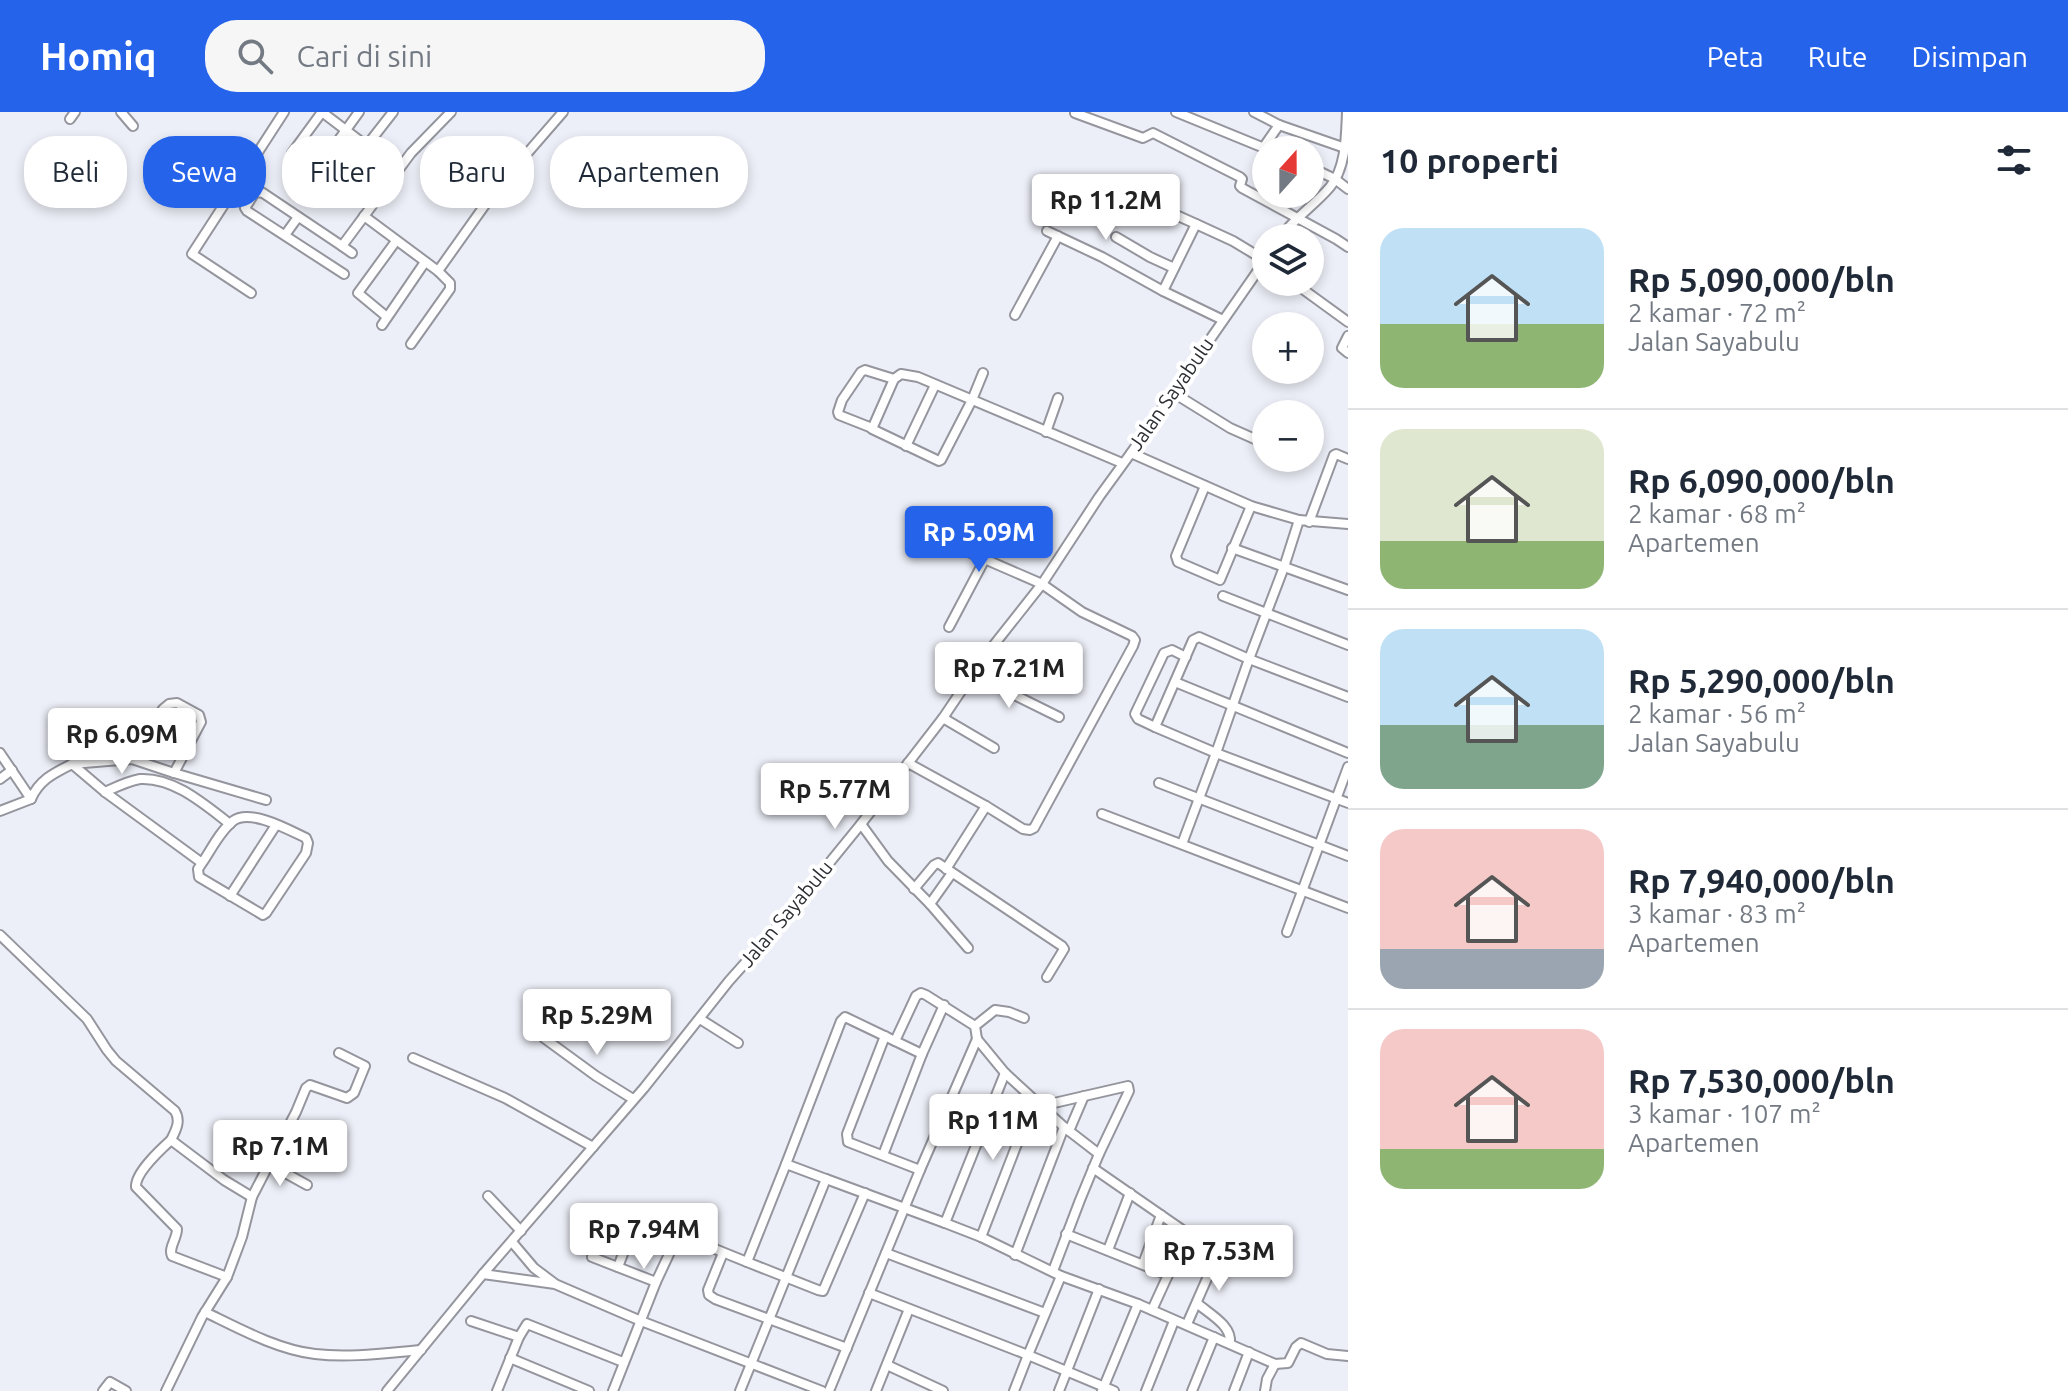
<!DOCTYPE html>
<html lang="id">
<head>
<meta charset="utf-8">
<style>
  body { margin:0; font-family:Ubuntu,sans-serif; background:#f6f6f7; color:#1f2937; height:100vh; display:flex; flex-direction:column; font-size:30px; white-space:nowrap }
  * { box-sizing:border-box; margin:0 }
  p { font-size:26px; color:#747a83 }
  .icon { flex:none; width:44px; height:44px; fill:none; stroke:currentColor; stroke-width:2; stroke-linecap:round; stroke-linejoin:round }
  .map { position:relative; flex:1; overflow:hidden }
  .details { display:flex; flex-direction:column; background:#fff; width:720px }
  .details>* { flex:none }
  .hud { position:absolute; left:24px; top:24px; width:760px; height:72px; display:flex; gap:16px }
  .needle { width:52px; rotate:21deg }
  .fabs { position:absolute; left:1252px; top:24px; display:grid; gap:16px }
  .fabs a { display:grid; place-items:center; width:72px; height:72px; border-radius:50%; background:#fff; box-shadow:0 4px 12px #0003; font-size:40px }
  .price { position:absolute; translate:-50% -68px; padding:0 18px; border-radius:8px; background:#fff; color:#222; font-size:26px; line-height:52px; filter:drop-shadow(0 2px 4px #0008) }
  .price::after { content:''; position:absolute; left:50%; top:48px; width:24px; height:18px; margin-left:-12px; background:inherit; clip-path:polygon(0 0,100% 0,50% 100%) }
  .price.current { background:#2563eb; color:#fff }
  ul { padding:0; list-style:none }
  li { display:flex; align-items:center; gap:24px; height:200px; padding:0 32px }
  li+li { border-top:2px solid #e0e1e3 }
  li span { display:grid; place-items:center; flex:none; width:224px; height:160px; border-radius:24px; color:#555 }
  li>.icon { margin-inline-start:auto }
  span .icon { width:96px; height:96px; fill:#fffc; stroke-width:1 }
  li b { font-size:34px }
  h2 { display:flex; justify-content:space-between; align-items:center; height:96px; padding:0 32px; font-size:34px }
  .chip { padding:0 28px; border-radius:32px; background:#fff; box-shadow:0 4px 12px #0003; font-size:28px; line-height:72px }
  .chip.current { background:#2563eb; color:#fff }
  header { display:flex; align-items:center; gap:48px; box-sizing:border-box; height:112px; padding:0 40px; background:#2563eb; color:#fff }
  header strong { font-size:38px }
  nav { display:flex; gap:44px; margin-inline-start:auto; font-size:28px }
  .search { width:560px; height:72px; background:#f6f6f7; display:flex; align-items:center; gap:20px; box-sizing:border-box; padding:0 28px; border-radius:32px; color:#747a83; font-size:30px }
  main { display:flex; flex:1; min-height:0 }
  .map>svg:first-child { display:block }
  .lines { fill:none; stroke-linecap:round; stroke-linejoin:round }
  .minor-casing { stroke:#94959d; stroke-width:12 }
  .minor { stroke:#fff; stroke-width:8 }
  .labels { text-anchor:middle; stroke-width:8; stroke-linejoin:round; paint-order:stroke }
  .street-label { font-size:20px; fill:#2d2e31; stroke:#fff }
</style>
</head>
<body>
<header>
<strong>Homiq</strong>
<div class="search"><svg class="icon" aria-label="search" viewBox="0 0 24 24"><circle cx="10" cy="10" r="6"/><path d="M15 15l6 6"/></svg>Cari di sini</div>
<nav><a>Peta</a><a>Rute</a><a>Disimpan</a></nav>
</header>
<main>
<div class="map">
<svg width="1348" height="1279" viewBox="0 0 1348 1279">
  <rect width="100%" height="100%" fill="#edeff8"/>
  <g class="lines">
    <!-- minor casing -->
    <g class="minor-casing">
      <g id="minor">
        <polyline points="121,0 133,14"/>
        <polyline points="322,0 364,32 368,32 393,0"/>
        <polyline points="1176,0 1269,38"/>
        <polyline points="1254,0 1279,13 1345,36"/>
        <polyline points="1075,1 1143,26 1153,21 1240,65 1242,67 1240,74 1242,76 1336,127 1348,135"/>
        <polyline points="70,7 75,0"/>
        <polyline points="1263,36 1279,13"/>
        <polyline points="292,41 322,0"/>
        <polyline points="329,41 356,59"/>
        <polyline points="1310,55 1335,67 1348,77"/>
        <polyline points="336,79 314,62 359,0"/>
        <polyline points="1136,85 1196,112"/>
        <polyline points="364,104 438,159 450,171 450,177 411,232"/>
        <polyline points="1047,119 1102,145 1163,179 1196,112 1233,129 1266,149"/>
        <polyline points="285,123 298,105"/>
        <polyline points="1116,125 1150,145 1174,156"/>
        <path d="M1280 126C1294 106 1315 93 1330 75 1346 56 1346 24 1347 0"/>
        <polyline points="342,134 352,141"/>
        <polyline points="438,159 497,76 563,0"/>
        <polyline points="344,162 247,99 245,96 254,82 258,80 263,81 342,134 411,41 451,0"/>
        <polyline points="1293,170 1348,210"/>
        <polyline points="1163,179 1223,208"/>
        <polyline points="251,181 192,142 284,0"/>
        <polyline points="1015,203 1058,124"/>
        <polyline points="387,205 358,181 396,129"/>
        <polyline points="382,213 425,150"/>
        <polyline points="1348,224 1342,236 1348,241"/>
        <polyline points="983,261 972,288 941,348 939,349 872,317 894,267 901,262 918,265 1122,351"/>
        <polyline points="1172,280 1230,316 1266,332"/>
        <polyline points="872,316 839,303 838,300 842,288 861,260 865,258 894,267"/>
        <polyline points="1046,320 1058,286"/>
        <polyline points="906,334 935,273"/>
        <polyline points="1131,341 1251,394 1299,408"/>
        <polyline points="1205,374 1176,444 1178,450 1220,468 1251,394"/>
        <polyline points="1309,410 1334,343 1336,342 1348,347"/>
        <polyline points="1232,436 1348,478"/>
        <polyline points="1223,484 1348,533"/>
        <polyline points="949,515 985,447"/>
        <polyline points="972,562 1059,605"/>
        <polyline points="1175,570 1348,641"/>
        <polyline points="1348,585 1249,547 1199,525 1193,528 1155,615 1216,641 1348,691"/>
        <polyline points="943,606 994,636"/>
        <polyline points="1155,615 1138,607 1135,602 1164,541 1172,538 1186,545"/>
        <polyline points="100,624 136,640"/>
        <path d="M0 641 31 687C39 668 54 661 72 652L105 680 202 751C211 738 220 719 233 709 250 696 289 718 306 726L308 731 306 741 266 801 263 803 199 765 198 757 202 751"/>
        <polyline points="132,647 163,597 169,592 177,591 199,603 201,610 174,661 266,688"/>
        <polyline points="908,651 986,694 1023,717 1030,718 1034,716 1133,534 1135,528 1132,524 1082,500 1042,472 950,432 926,426"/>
        <polyline points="72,652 132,647 174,661"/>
        <polyline points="0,667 12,658"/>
        <polyline points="1159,671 1348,744"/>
        <path d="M105 680C116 675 128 669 140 667 174 665 205 693 230 712"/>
        <polyline points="0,699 31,687"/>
        <polyline points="1102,702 1348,796"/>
        <polyline points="861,712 888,749 930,792 968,836"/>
        <polyline points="1182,732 1216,641 1249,547 1284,455 1299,408 1348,412"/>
        <polyline points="946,757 986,694"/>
        <polyline points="914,777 934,753 938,751 1062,834 1064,837 1047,865"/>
        <polyline points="230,784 276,713"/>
        <polyline points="930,792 952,761"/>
        <polyline points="1287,820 1348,655"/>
        <path d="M0 823 87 907 107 938 116 949 175 999C181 1009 176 1018 171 1028L224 1068 252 1085"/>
        <polyline points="700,907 738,931"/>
        <polyline points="975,914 995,898 1009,900 1024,906"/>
        <polyline points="885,924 847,1022 848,1030 920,1058 977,927"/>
        <polyline points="544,926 596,964 633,987"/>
        <polyline points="895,929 916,884 921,881 926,883 975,914 977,927 1005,961 1064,1015 1099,1042 1080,1088 1053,1159"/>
        <polyline points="922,942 944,893"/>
        <polyline points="413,946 505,986 593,1035"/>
        <polyline points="1041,994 1128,974 1129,979 1099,1042"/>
        <polyline points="1069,1019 1084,984"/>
        <path d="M171 1028C160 1038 135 1061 136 1075L177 1117C177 1127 168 1136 172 1144L227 1165"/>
        <polyline points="269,1052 307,1073"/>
        <polyline points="786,1052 841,909 845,905 922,942 883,1043"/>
        <polyline points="1093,1056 1184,1119 1168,1163 1152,1198"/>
        <polyline points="826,1067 945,1111 1005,961"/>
        <polyline points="488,1084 521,1119"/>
        <polyline points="945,1111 981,1125 1061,1164 1138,1192 1275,1252 1288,1251 1296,1235 1301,1231 1327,1242 1348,1244"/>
        <polyline points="1066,1122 1168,1163"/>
        <polyline points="981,1125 1034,988"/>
        <polyline points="512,1130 534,1156 554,1171"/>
        <polyline points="1108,1138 1130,1081"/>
        <polyline points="723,1141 708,1178 709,1183 715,1187 847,1236"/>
        <polyline points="886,1141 1045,1201"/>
        <polyline points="1015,1143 1064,1015"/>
        <polyline points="592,1145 656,1170"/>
        <polyline points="747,1150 818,1178 823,1179 865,1081"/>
        <polyline points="1143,1152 1161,1103"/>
        <polyline points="618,1155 634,1113 636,1108 641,1107 747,1150 786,1052 826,1067 740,1279"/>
        <polyline points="483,1162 555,1172 641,1209 822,1279"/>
        <polyline points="869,1181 1028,1243 1061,1164"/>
        <path d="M1197 1191C1209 1202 1232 1213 1230 1231"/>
        <path d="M205 1200C238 1216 278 1238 315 1242 350 1246 386 1241 421 1238"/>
        <polyline points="471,1209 519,1225"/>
        <polyline points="1187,1212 1220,1137"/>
        <polyline points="510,1246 589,1279"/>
        <polyline points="887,1253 943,1279"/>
        <polyline points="103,1279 110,1270 126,1279"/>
        <polyline points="166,1279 202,1205 227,1165 242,1125 252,1085 296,1000 306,976 310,973 347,986 354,981 365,954 339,941"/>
        <polyline points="387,1279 483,1162 644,976 729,869 778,814 861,712 943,606 982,548 1042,472 1099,385 1131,341 1266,147"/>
        <polyline points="497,1279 519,1225 527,1212 623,1250"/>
        <polyline points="613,1279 656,1170 678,1123"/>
        <polyline points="829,1279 920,1058"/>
        <polyline points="876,1279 909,1197"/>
        <polyline points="1014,1279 1028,1243 1114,1279"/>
        <polyline points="1059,1279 1099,1177"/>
        <polyline points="1102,1279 1138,1192"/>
        <polyline points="1146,1279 1174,1209"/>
        <polyline points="1192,1279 1214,1225"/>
        <polyline points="1234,1279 1249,1240"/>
        <polyline points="1265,1279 1267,1267 1275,1252"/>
      </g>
    </g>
    <!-- minor -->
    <use href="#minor" class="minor"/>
  </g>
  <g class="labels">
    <!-- street labels -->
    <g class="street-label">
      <text transform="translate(1171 282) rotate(-55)" y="7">Jalan Sayabulu</text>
      <text transform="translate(786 802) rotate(-50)" y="7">Jalan Sayabulu</text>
    </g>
  </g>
</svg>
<div class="fabs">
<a><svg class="needle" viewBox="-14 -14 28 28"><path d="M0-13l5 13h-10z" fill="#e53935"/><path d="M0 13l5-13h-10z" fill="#747a83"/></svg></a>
<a><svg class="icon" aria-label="layers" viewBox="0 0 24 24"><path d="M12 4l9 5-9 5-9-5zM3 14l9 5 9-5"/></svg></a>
<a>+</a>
<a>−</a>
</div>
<b class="price" style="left:1106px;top:130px">Rp 11.2M</b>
<b class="price current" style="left:979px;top:462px">Rp 5.09M</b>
<b class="price" style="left:1009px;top:598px">Rp 7.21M</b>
<b class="price" style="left:122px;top:664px">Rp 6.09M</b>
<b class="price" style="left:835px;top:719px">Rp 5.77M</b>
<b class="price" style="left:597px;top:945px">Rp 5.29M</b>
<b class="price" style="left:993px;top:1050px">Rp 11M</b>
<b class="price" style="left:280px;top:1076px">Rp 7.1M</b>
<b class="price" style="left:644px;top:1159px">Rp 7.94M</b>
<b class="price" style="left:1219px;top:1181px">Rp 7.53M</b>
<div class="hud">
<a class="chip">Beli</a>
<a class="chip current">Sewa</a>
<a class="chip">Filter</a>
<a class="chip">Baru</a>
<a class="chip">Apartemen</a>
</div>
</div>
<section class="details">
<h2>10 properti<svg class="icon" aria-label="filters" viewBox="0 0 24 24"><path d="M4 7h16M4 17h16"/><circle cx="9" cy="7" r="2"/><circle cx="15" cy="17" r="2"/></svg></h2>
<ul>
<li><span style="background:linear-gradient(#bfe0f5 60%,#8fb573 0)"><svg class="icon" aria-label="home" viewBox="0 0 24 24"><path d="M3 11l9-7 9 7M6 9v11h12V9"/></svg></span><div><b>Rp 5,090,000/bln</b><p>2 kamar · 72 m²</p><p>Jalan Sayabulu</p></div></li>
<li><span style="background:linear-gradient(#dfe7d0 70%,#8fb573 0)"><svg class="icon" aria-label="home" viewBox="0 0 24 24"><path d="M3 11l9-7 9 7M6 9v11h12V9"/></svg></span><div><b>Rp 6,090,000/bln</b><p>2 kamar · 68 m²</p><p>Apartemen</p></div></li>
<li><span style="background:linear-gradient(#bfe0f5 60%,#7fa58c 0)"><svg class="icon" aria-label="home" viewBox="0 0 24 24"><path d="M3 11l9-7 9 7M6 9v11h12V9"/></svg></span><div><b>Rp 5,290,000/bln</b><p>2 kamar · 56 m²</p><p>Jalan Sayabulu</p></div></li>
<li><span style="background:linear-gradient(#f6c9c9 75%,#9aa5b1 0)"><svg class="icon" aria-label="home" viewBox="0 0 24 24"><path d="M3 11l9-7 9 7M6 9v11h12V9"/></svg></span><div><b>Rp 7,940,000/bln</b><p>3 kamar · 83 m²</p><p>Apartemen</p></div></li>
<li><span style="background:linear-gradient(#f6c9c9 75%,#8fb573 0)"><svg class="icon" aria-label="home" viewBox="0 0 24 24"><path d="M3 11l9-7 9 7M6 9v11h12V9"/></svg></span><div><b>Rp 7,530,000/bln</b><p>3 kamar · 107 m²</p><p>Apartemen</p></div></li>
</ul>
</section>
</main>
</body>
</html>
